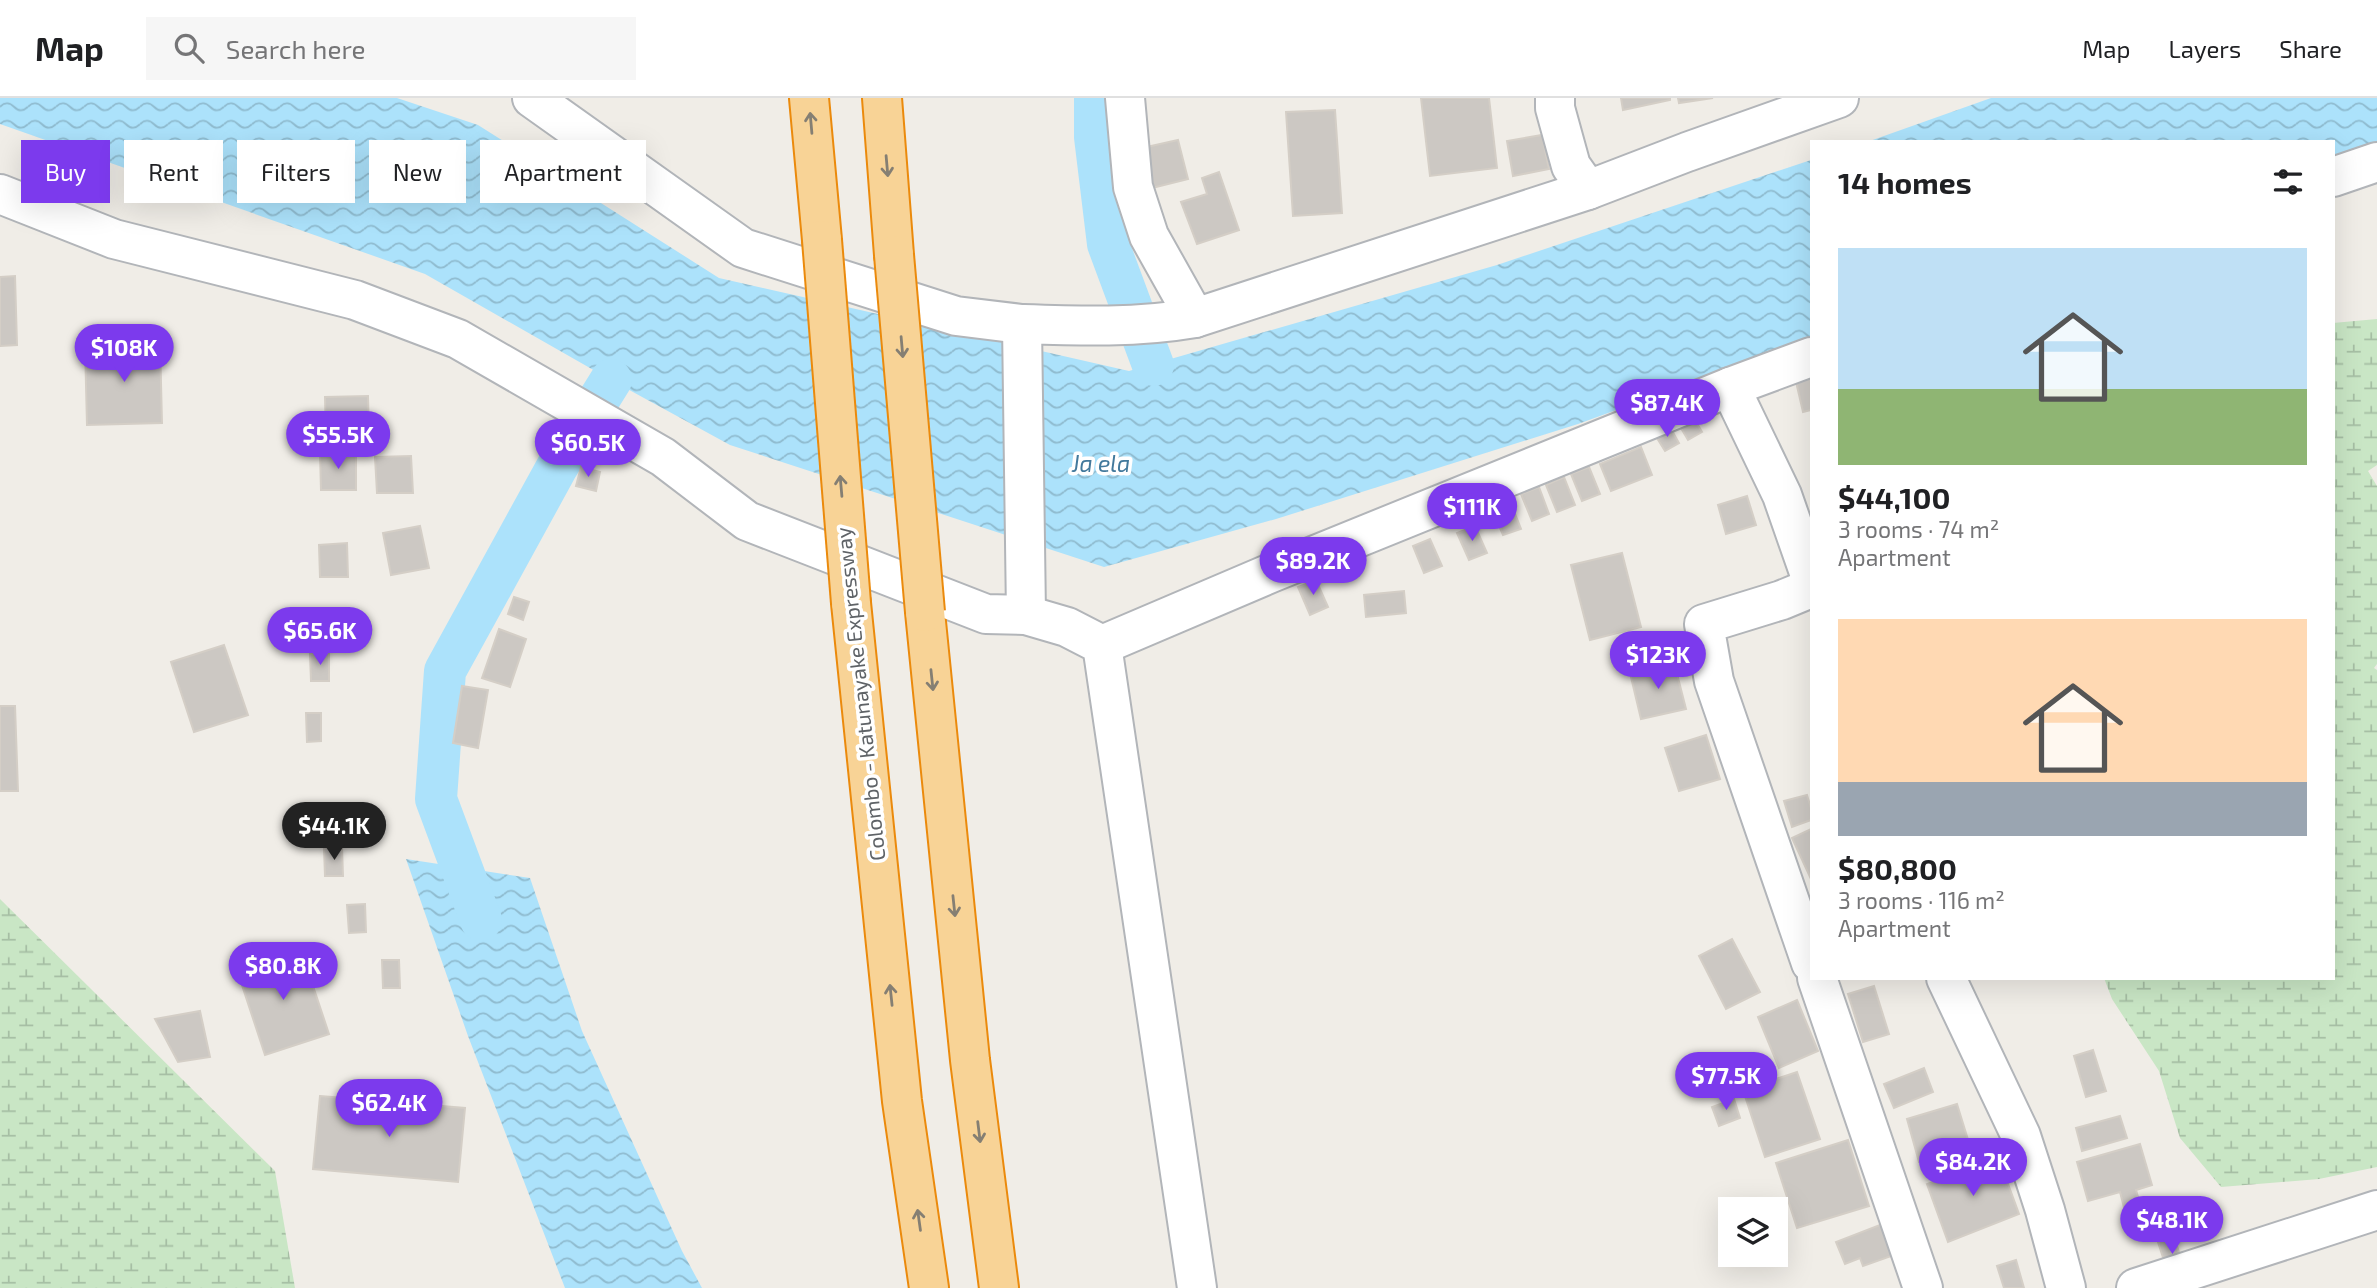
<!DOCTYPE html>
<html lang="en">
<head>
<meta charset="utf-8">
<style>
  body { margin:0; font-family:"Exo 2",sans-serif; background:#f6f6f6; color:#202124; height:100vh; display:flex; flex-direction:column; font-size:26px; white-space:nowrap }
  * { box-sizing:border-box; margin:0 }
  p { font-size:23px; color:#757577 }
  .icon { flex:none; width:38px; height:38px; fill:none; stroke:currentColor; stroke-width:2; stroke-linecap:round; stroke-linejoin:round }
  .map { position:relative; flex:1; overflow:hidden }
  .side { position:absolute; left:1810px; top:42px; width:525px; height:840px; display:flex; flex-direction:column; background:#fff; border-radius:0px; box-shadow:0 7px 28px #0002 }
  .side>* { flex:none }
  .hud { position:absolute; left:21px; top:42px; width:665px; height:63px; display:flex; gap:14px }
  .controls { position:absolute; left:1718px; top:1099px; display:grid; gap:14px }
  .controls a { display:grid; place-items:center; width:70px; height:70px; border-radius:0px; background:#fff; box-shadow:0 7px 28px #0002; font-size:35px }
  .price { position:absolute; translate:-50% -60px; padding:0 16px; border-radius:24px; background:#7c3aed; color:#fff; font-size:23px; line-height:46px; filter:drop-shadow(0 2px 4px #0008) }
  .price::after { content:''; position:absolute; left:50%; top:42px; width:21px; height:16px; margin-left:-10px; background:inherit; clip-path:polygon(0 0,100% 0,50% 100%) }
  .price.selected { background:#222; color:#fff }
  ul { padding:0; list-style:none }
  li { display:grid; align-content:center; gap:14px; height:371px; padding:0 28px }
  li span { display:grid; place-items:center; height:217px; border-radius:0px; color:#555 }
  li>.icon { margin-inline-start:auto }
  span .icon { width:126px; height:126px; fill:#fffc; stroke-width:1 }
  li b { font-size:30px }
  h2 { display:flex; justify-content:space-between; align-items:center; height:84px; padding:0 28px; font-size:30px }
  .tag { padding:0 24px; border-radius:0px; background:#fff; box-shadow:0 7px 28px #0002; font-size:24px; line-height:63px }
  .tag.selected { background:#7c3aed; color:#fff }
  header { display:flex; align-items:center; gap:42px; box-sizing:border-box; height:98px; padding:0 35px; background:#fff; border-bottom:2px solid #e0e0e0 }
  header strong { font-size:33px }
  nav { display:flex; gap:38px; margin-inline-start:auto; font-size:24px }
  .search { width:490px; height:63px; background:#f6f6f6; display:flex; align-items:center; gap:18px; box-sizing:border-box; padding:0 24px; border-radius:0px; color:#757577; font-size:26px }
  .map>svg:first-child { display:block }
  .wetland { fill:url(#wetland-marsh) }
  .water { fill:url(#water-waves) }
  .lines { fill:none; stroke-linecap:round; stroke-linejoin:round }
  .canal { stroke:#ace2fb; stroke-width:42 }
  .building { fill:#ccc8c3; stroke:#d4cec6; stroke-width:2 }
  .minor-casing { stroke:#b2b5b9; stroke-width:42 }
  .tertiary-casing { stroke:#b2b5b9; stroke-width:42 }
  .motorway-casing { stroke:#eb8a0c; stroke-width:42 }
  .minor { stroke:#fff; stroke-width:38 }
  .tertiary { stroke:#fff; stroke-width:38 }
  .motorway { stroke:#f8d396; stroke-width:38 }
  .motorway-bridge-casing { stroke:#eb8a0c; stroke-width:42; stroke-linecap:butt }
  .motorway-bridge { stroke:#f8d396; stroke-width:38 }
  .oneway { stroke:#857f73 }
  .labels { text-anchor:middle; stroke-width:7; stroke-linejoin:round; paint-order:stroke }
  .street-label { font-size:21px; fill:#5f6367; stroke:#fff }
  .water-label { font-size:23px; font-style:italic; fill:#42799c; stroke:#fff }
</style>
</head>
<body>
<header>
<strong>Map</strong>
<div class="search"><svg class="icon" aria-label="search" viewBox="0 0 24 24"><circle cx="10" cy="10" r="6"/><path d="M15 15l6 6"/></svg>Search here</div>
<nav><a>Map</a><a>Layers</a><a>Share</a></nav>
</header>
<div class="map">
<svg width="2377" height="1190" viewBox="0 0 2377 1190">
  <defs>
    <pattern id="wetland-marsh" width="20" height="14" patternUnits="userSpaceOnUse" patternTransform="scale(1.75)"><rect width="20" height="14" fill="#c9e6c5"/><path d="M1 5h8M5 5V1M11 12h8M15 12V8" fill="none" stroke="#a6bea4"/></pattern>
    <pattern id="water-waves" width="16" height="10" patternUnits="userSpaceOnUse" patternTransform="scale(1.75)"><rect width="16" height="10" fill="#ace2fb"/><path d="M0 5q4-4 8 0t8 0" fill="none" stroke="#8fbbcf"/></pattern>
  </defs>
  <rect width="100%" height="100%" fill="#f0ede7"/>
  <!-- wetland -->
  <g class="wetland">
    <polygon points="2377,221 2377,367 2368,373 2377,388 2377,566 2374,570 2377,572 2377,1069 2319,1081 2221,1089 2180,1040 2159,973 2112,901 2104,880 2333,880 2333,225"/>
    <polygon points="0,801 275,1073 295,1190 0,1190"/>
  </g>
  <!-- water -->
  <g class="water">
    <polygon points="0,0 397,0 478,27 719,180 1129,273 1497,167 1811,62 1811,241 1578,326 1276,421 1104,469 730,347 611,282 425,176 0,26"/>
    <polygon points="1991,0 2377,0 2377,50 2333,62 2333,44 1867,44"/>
    <polygon points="406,761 530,780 582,933 682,1153 702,1190 565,1190 468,938"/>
  </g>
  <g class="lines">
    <!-- canal -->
    <g class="canal">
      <polyline points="1095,0 1095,39 1108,146 1153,267"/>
      <polyline points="481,822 436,701 445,573 557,369 611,282"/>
    </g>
  </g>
  <!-- building -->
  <g class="building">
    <polygon points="1421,0 1489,0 1497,70 1430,78"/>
    <polygon points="1621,0 1670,0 1670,2 1623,12"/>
    <polygon points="1678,0 1713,0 1679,5"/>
    <polygon points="1335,12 1342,115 1293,118 1286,14"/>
    <polygon points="1542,37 1549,71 1513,78 1507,43"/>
    <polygon points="1178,42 1188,81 1152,90 1142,50"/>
    <polygon points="1219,74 1239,132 1197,146 1181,104 1207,96 1202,80"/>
    <polygon points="15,178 17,247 0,248 0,179"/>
    <polygon points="160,244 162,325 87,327 85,247"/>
    <polygon points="1811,271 1811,312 1803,314 1794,275"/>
    <polygon points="368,298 369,338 326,339 325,299"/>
    <polygon points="1692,317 1702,334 1688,342 1678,325"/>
    <polygon points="1670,329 1679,345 1665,353 1655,337"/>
    <polygon points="1641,349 1652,377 1611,393 1600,366"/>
    <polygon points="320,355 356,355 356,392 321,392"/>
    <polygon points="411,358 413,395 377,395 375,359"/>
    <polygon points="581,369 600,374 596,393 576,388"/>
    <polygon points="1589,369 1600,396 1582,403 1571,376"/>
    <polygon points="1564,379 1575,407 1557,414 1546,387"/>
    <polygon points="1539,389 1549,416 1532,423 1521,396"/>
    <polygon points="1747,398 1756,427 1726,436 1718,407"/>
    <polygon points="1510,403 1521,431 1503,437 1492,411"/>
    <polygon points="420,428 429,470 391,477 383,435"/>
    <polygon points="1475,428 1487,455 1469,462 1457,435"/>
    <polygon points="1430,441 1442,468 1424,475 1413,448"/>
    <polygon points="347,445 348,479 320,479 319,447"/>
    <polygon points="1622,455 1641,529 1590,542 1571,467"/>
    <polygon points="1316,482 1328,509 1310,517 1298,489"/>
    <polygon points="1404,493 1406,515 1366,519 1364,497"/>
    <polygon points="514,499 529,504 523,522 508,516"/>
    <polygon points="499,531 526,541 510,589 482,580"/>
    <polygon points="224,547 248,617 194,634 171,564"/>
    <polygon points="329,555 329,583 311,583 310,556"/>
    <polygon points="1674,564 1686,611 1641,621 1630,575"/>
    <polygon points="462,588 488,592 478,650 453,645"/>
    <polygon points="0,608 15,608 18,693 0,693"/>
    <polygon points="306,615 321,615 321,643 307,644"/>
    <polygon points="1706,637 1720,681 1679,693 1665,650"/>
    <polygon points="1807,697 1811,710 1811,722 1792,729 1784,703"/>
    <polygon points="1811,731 1811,781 1792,740"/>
    <polygon points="342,749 343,778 325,778 324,750"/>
    <polygon points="365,806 366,834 349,835 347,807"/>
    <polygon points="1732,841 1760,894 1726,911 1699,858"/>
    <polygon points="301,852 329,936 265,957 237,872"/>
    <polygon points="382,862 399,862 400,890 383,890"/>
    <polygon points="1874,888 1889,936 1863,944 1848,896"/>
    <polygon points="1797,902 1818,953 1779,970 1758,919"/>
    <polygon points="200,913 210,959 178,964 155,921"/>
    <polygon points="2093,952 2106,993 2086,999 2074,958"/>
    <polygon points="1924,970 1933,994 1894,1010 1884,986"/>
    <polygon points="1797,974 1820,1041 1765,1059 1743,992"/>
    <polygon points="320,998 465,1010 458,1084 313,1071"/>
    <polygon points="1734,1001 1740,1020 1719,1028 1712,1009"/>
    <polygon points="1957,1006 1970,1048 1919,1064 1907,1021"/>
    <polygon points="2120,1018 2127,1040 2082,1053 2076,1030"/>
    <polygon points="1848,1042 1869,1108 1797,1130 1776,1065"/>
    <polygon points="2140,1046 2152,1087 2136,1092 2144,1120 2128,1125 2120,1094 2088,1103 2077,1064"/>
    <polygon points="1996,1053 2019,1116 1948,1144 1927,1086 1967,1072 1964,1064"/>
    <polygon points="1885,1125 1897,1156 1863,1168 1860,1160 1845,1166 1836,1144"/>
    <polygon points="2174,1138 2185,1174 2169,1178 2158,1144"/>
    <polygon points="2016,1162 2024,1190 2004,1190 1997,1168"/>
  </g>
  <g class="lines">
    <!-- minor casing -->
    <g class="minor-casing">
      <g id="minor">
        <polyline points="532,0 743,150 956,218 1022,226"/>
        <polyline points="1125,0 1133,89 1149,138 1195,220"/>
        <polyline points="1555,0 1555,10 1571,68 1588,92"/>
        <polyline points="2333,79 2377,64"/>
        <polyline points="0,96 114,141 355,202 458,241 663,359 747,423 986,516 1026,517 1067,529 1102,547 1197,1190"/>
        <polyline points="1730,289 1782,397 1811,480"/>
        <polyline points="1811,490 1782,502 1704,526 1714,583 1811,865"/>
        <polyline points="1102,547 1271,475 1730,289 1811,259"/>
        <polyline points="1817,880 1923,1190"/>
        <polyline points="1946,880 2021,1038 2045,1112 2066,1190"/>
        <polyline points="2136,1190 2377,1112"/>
      </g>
    </g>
    <!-- tertiary casing -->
    <g class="tertiary-casing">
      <path id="tertiary" d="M1026 517 1022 226C1080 228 1137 230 1195 220L1588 92 1687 54 1839 0"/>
    </g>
    <!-- motorway casing -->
    <g class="motorway-casing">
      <g id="motorway">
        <polyline points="809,0 822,142"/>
        <polyline points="882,0 894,157"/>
        <polyline points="851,505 902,1003 929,1190"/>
        <polyline points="925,514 970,962 999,1190"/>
      </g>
    </g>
    <!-- minor -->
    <use href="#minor" class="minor"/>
    <!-- tertiary -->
    <use href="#tertiary" class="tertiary"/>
    <!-- motorway -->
    <use href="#motorway" class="motorway"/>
    <!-- motorway-bridge casing -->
    <g class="motorway-bridge-casing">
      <g id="motorway-bridge">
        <polyline points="822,142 851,505"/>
        <polyline points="894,157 925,514"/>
      </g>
    </g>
    <!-- motorway-bridge -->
    <use href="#motorway-bridge" class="motorway-bridge"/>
  </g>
  <!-- one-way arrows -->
  <defs><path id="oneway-shaft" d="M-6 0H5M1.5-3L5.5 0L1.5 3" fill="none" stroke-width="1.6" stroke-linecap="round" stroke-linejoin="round" transform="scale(1.75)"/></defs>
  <g class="oneway">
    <use href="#oneway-shaft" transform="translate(811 25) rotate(-95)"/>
    <use href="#oneway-shaft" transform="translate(887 68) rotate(85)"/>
    <use href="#oneway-shaft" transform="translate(902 249) rotate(85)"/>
    <use href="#oneway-shaft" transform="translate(841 388) rotate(-95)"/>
    <use href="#oneway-shaft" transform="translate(932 582) rotate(84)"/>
    <use href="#oneway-shaft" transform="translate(954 808) rotate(84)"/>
    <use href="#oneway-shaft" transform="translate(891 897) rotate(-96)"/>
    <use href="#oneway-shaft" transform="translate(979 1034) rotate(83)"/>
    <use href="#oneway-shaft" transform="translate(919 1122) rotate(-98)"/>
  </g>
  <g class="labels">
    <!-- street labels -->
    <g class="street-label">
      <text transform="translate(861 596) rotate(-96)" y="7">Colombo - Katunayake Expressway</text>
    </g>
    <!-- water labels -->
    <g class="water-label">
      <text x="1101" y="374">Ja ela</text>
    </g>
  </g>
</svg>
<div class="controls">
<a><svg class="icon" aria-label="layers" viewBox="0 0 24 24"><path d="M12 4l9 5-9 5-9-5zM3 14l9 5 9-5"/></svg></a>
</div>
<b class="price" style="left:124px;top:286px">$108K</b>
<b class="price" style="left:1667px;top:341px">$87.4K</b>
<b class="price" style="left:338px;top:373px">$55.5K</b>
<b class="price" style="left:588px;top:381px">$60.5K</b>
<b class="price" style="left:1472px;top:445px">$111K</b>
<b class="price" style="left:1313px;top:499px">$89.2K</b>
<b class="price" style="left:320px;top:569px">$65.6K</b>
<b class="price" style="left:1658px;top:593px">$123K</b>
<b class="price selected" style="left:334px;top:764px">$44.1K</b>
<b class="price" style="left:283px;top:904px">$80.8K</b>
<b class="price" style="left:1726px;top:1014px">$77.5K</b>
<b class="price" style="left:389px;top:1041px">$62.4K</b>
<b class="price" style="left:1973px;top:1100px">$84.2K</b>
<b class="price" style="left:2172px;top:1158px">$48.1K</b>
<div class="hud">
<a class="tag selected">Buy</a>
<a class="tag">Rent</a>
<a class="tag">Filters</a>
<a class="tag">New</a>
<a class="tag">Apartment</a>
</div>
<section class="side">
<h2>14 homes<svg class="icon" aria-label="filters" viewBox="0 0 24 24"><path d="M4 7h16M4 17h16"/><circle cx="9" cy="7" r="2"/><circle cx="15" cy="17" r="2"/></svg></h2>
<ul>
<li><span style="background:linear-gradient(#bfe0f5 65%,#8fb573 0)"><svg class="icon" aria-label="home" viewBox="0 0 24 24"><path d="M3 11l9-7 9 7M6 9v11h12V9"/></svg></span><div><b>$44,100</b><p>3 rooms · 74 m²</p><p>Apartment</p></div></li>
<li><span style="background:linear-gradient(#ffd9b3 75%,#9aa5b1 0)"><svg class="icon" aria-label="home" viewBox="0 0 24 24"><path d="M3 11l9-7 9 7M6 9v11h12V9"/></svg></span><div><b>$80,800</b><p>3 rooms · 116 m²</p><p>Apartment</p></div></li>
</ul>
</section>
</div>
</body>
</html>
